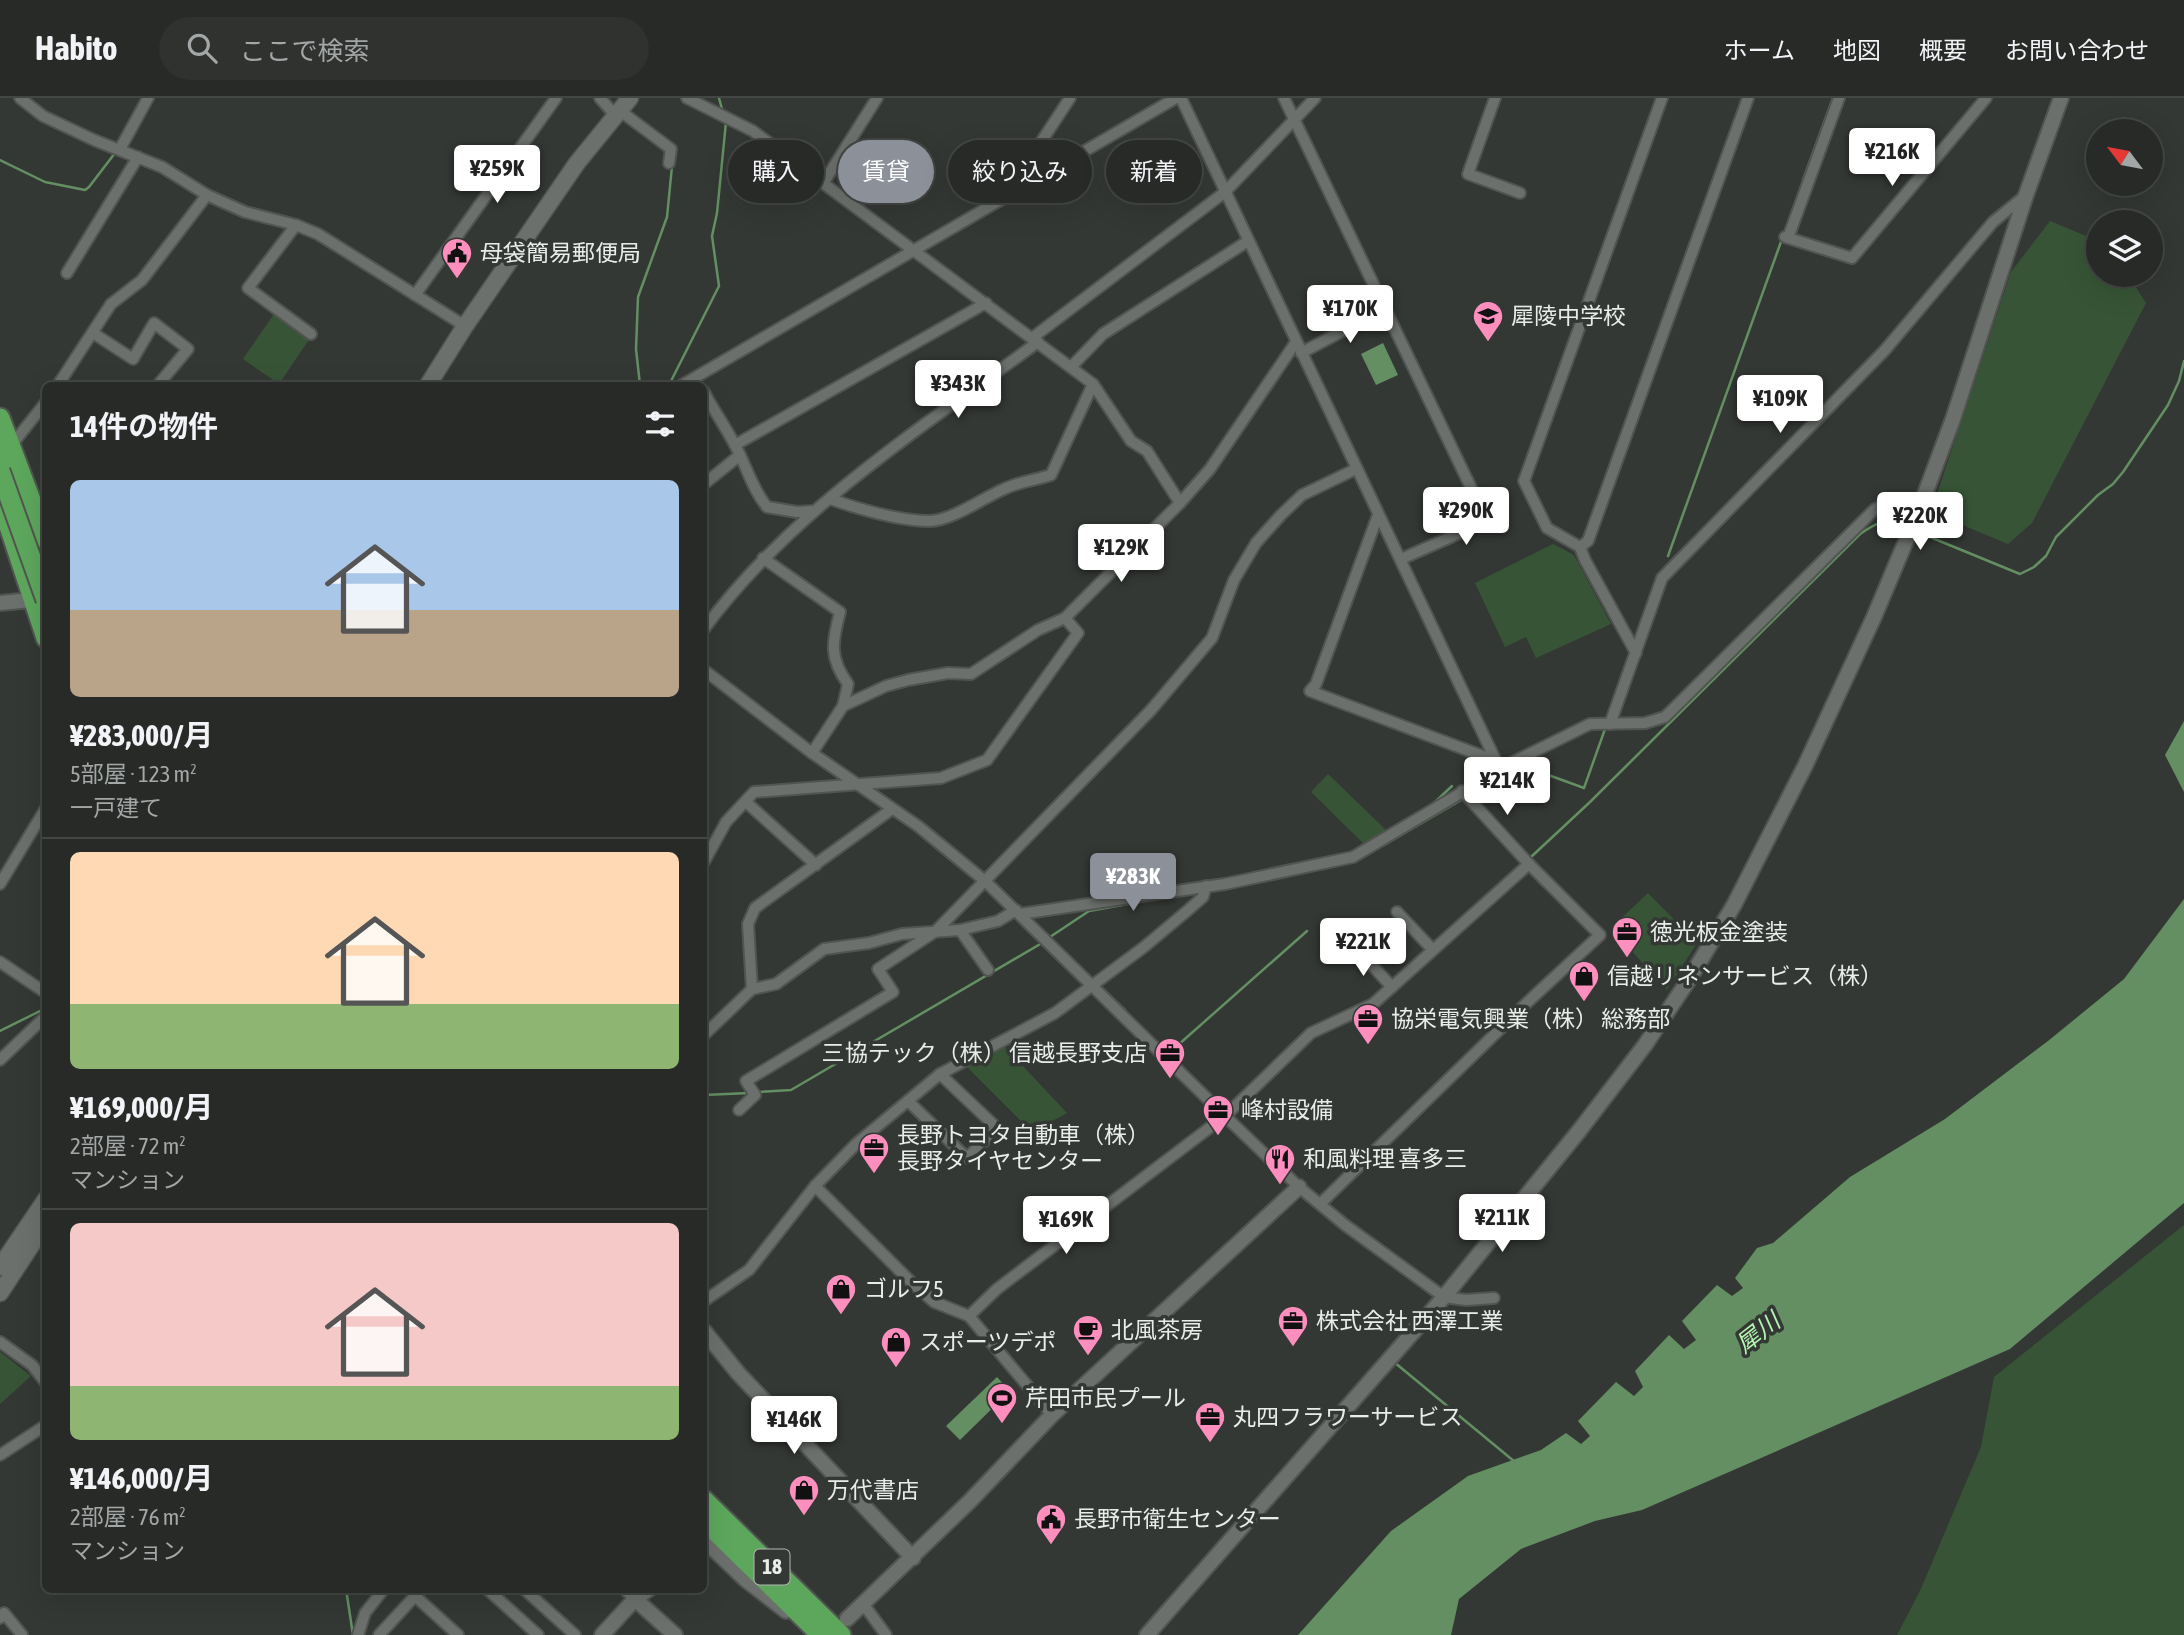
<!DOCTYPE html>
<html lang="ja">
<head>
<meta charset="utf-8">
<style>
  body { margin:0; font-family:"Asap Condensed","Noto Sans JP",sans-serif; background:#2f322f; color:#f1f3f6; height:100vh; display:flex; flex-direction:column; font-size:26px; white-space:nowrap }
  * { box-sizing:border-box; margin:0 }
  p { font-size:23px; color:#a4a7a7 }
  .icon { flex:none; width:38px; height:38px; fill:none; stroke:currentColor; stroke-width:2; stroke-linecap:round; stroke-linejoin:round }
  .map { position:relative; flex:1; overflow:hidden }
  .drawer { position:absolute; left:42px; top:284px; width:665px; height:1211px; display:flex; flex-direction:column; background:#272a27; border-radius:10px; box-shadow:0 7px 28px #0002,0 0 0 2px #434644 }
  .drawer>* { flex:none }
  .banner { position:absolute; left:728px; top:42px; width:665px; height:63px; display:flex; gap:14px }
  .needle { width:46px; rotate:302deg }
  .buttons { position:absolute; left:2086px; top:21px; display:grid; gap:14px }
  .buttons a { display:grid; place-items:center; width:77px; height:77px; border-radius:50%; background:#272a27; box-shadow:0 7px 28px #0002,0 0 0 2px #434644; font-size:35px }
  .price { position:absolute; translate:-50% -60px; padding:0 16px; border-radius:7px; background:#fff; color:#222; font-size:23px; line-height:46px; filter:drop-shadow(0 2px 4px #0008) }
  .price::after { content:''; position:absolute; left:50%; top:42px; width:21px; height:16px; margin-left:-10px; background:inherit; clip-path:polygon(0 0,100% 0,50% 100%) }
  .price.current { background:#8c9099; color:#fff }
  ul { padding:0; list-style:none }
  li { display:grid; align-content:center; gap:14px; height:371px; padding:0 28px }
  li+li { border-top:2px solid #434644 }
  li span { display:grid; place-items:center; height:217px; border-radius:10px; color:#555 }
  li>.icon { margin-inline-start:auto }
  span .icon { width:126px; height:126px; fill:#fffc; stroke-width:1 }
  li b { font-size:30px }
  h2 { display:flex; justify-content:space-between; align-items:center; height:84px; padding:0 28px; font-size:30px }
  .tag { padding:0 24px; border-radius:32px; background:#272a27; box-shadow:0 7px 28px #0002,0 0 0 2px #434644; font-size:24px; line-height:63px }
  .tag.current { background:#8c9099; color:#fff }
  header { display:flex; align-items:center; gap:42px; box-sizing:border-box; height:98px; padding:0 35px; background:#272a27; border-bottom:2px solid #434644 }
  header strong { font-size:33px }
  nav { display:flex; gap:38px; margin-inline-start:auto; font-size:24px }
  .search { width:490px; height:63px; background:#2f322f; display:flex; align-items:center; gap:18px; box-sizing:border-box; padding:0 24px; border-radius:38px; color:#a4a7a7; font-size:26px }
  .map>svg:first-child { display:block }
  .green { fill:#375536 }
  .water { fill:#638f62 }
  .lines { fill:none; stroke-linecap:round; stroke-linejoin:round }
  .stream { stroke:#638f62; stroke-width:2.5 }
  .minor-casing { stroke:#515451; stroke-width:14 }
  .tertiary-casing { stroke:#515451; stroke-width:18 }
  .secondary-casing { stroke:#515451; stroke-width:19 }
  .trunk-casing { stroke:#515451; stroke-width:23 }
  .minor { stroke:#6c706c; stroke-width:10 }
  .tertiary { stroke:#6c706c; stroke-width:14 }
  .secondary { stroke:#6c706c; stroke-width:16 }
  .trunk { stroke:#5da75d; stroke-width:19 }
  .trunk-bridge-casing { stroke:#515451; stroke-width:23; stroke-linecap:butt }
  .trunk-bridge { stroke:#5da75d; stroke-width:19 }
  .labels { text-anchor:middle; stroke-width:7; stroke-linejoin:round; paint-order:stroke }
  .shield { fill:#343834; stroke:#b3b6b3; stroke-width:2 }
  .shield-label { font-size:21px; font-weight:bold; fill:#e9ece9 }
  .poi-label { font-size:23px; fill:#e9ece9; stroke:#343834; text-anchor:start }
  .water-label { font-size:24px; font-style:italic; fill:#b4f5b1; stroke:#343834 }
</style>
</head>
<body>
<header>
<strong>Habito</strong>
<div class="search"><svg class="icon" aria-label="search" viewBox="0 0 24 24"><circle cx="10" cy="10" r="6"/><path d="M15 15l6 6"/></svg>ここで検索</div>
<nav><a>ホーム</a><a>地図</a><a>概要</a><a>お問い合わせ</a></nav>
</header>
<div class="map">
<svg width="2184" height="1537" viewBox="0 0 2184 1537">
  <rect width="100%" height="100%" fill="#343834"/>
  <!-- green -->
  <g class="green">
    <polygon points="2050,123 2086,138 2098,149 2098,177 2128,177 2146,205 2032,425 2008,446 1931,414 2011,174"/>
    <polygon points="274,216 310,240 279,286 243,261"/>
    <polygon points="1553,446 1574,457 1611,526 1536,560 1526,539 1505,549 1475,485"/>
    <polygon points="1328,676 1386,732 1364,746 1311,694"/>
    <polygon points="1648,795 1697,845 1667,892 1611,830"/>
    <polygon points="1004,948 1067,1015 1032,1034 966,968"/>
    <polygon points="2184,1127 2184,1537 1897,1537 1920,1493 1981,1349 1994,1279"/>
    <polygon points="0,1254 31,1278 0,1306"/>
  </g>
  <!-- water -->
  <g class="water">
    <polygon points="1383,245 1398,277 1376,287 1361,256"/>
    <polygon points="2184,623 2184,694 2165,657"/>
    <polygon points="2184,801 2184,1105 2010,1251 1642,1412 1595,1423 1521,1451 1459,1501 1451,1537 1298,1537 1391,1433 1468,1378 1541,1352 1566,1335 1581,1346 1590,1338 1578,1323 1616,1284 1634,1298 1643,1289 1635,1273 1669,1237 1684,1251 1696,1242 1682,1223 1717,1187 1732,1198 1743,1190 1735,1180 1757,1150 1773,1145 1850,1079 1945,1021 2048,943 2124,881"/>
    <polygon points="997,1279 1010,1293 960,1342 946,1328"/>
  </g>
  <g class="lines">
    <!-- stream -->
    <g class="stream">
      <polyline points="719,0 723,15"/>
      <polyline points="0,62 45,84 85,92 89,89 115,55"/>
      <polyline points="1803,82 1833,0"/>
      <polyline points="640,287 636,251 638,199 667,119 672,68"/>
      <polyline points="669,287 719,188 712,138 717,115 726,24"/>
      <polyline points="1925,437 2020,476 2034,469 2046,458 2056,439 2098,397 2113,386 2123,374 2168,307 2179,283 2184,263"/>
      <polyline points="1668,458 1782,141"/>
      <polyline points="1518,666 1584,690 1605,631"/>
      <polyline points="1433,706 1452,688"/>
      <polyline points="1384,747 1463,701"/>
      <path d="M1531 759 1590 704 1860 436C1873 427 1884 420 1900 426"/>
      <polyline points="1305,774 1340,767"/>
      <polyline points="1538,783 1551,795"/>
      <polyline points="1050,839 1089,813 1139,804"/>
      <polyline points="1104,892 1125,912"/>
      <polyline points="0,933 46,910"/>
      <polyline points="1166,952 1169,955 1307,833"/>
      <polyline points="759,994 791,992 1042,845"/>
      <polyline points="704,997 749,995"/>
      <polyline points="1131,1235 1190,1180"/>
      <polyline points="1394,1264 1515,1364"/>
      <polyline points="346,1491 353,1537"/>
    </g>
    <!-- minor casing -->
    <g class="minor-casing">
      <g id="minor">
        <polyline points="20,0 43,18 94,42 162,69 207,97 245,114 296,127 318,136 465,228"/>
        <polyline points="600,0 615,17"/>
        <polyline points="687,0 753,33 1093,286 1131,343 1147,353 1180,405"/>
        <polyline points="1181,0 1495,661"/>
        <polyline points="1284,0 1487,423 1401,461"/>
        <polyline points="1495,0 1468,76 1520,95"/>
        <polyline points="619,12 671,51 669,65"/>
        <polyline points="120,51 148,0"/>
        <polyline points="824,84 877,0"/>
        <polyline points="1005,99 1070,0"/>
        <polyline points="296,127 248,190 311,236"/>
        <polyline points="1785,139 1852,160 1986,0"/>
        <polyline points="1788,140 1839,0"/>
        <polyline points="67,175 138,59"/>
        <polyline points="415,197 556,0"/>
        <polyline points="93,235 133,261 154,225 188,251 158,287"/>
        <polyline points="1032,240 1225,94 1315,0"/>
        <polyline points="1301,255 1384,211"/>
        <polyline points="1071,269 1103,236 1248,143"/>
        <polyline points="58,287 111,206 142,182 207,97"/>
        <polyline points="682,287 1176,0"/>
        <path d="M704 294C714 313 727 331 737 351 747 370 753 392 767 409L797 414 813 413"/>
        <polyline points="735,347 986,205"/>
        <polyline points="10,349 46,304"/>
        <polyline points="704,386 740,357"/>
        <path d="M830 401C859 411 899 423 930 423 953 422 983 400 1004 391 1018 384 1036 382 1051 377L1093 286"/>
        <polyline points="1378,417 1316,586 1310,593 1496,663"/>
        <polyline points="1580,449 1588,443 1748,0"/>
        <path d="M763 460 840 514C832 544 829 560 848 586L843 608"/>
        <path d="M704 531C792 412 920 331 1038 244"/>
        <polyline points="1636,555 1585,462 1580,449 1547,430 1524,383 1662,0"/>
        <polyline points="704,572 812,655 918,728 985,783 1225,1018 1299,1089 1345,1127 1444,1199 1466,1202 1494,1200"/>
        <polyline points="1610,626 1662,480 1885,252 1993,124 2026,97"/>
        <polyline points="812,655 843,608 886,588 908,582 948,575 971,576 1038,532 1065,520 1180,405 1210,371 1296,244"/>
        <polyline points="746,704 816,767"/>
        <polyline points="704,764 726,724 754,694 941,680 987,662 1078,535 1065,520"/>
        <polyline points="0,786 46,710"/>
        <polyline points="1397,814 1433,852"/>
        <polyline points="1020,816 1225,786 1353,759 1515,663 1590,626 1645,625 1665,619 1875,411 1891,403 1918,415"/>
        <polyline points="960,832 988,872"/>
        <polyline points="1357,851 1392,889"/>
        <polyline points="0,864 46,895"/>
        <polyline points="752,891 748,826 755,810 892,711"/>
        <polyline points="704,937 752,891 776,886 824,851 869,845 902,836 960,832 998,823 1016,812"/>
        <polyline points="0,962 46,918"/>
        <polyline points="908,1003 967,1060 997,1030 940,976"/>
        <polyline points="739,1012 755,997 746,983 893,894 878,871 936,833 1151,612 1212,540 1234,482 1256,445 1281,417 1302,397 1356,371"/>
        <polyline points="815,1088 911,1184 934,1204 969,1218"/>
        <polyline points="1320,1106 1532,900 1600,837 1529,766 1462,693"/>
        <polyline points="704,1203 749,1172 815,1088 856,1046 940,976 1055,915 1144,849 1187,813 1203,799 1206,788"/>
        <polyline points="0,1244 32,1267 46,1285"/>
        <polyline points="1052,1317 969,1218 997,1191 1225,1018 1311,935 1373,906 1529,766"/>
        <polyline points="0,1357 46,1327"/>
        <polyline points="421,1491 415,1498 458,1537"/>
        <polyline points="487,1491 538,1537"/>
        <polyline points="524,1491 575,1537"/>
        <polyline points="624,1491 635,1501"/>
        <polyline points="864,1507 886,1537"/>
        <polyline points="0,1520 4,1515 22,1537"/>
        <polyline points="358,1537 365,1515 384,1491"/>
        <polyline points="379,1537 415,1498"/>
      </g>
    </g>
    <!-- tertiary casing -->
    <g class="tertiary-casing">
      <g id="tertiary">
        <polyline points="0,505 41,501"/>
        <polyline points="704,1233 738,1275 913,1460"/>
        <polyline points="704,1442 746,1482 786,1513"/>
        <polyline points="635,1501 675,1537"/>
        <polyline points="847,1521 970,1403 1052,1317 1299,1089"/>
        <polyline points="602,1537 635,1501 649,1491"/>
        <polyline points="1147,1537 1444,1199 1579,1033 1645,947 1688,883 1734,807 1805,668 1874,519 1919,412 1953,321 2026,97 2061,0"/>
      </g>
    </g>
    <!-- secondary casing -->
    <g class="secondary-casing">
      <g id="secondary">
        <polyline points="428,287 465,228 577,65 630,0"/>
        <polyline points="0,1169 46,1101"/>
        <polyline points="0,1195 46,1125"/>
      </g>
    </g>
    <!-- trunk casing -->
    <g class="trunk-casing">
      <g id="trunk">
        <polyline points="0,320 46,442"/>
        <polyline points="0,353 12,389"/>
        <polyline points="0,401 46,540"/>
        <polyline points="704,1402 841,1537"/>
        <polyline points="704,1422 821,1537"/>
      </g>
    </g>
    <!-- minor -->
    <use href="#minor" class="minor"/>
    <!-- tertiary -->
    <use href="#tertiary" class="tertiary"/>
    <!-- secondary -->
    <use href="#secondary" class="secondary"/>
    <!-- trunk -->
    <use href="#trunk" class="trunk"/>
    <!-- trunk-bridge casing -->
    <g class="trunk-bridge-casing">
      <polyline id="trunk-bridge" points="0,373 46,502"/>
    </g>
    <!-- trunk-bridge -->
    <use href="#trunk-bridge" class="trunk-bridge"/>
  </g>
  <!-- icons -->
  <defs>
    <g id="civic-pin" transform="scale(1.575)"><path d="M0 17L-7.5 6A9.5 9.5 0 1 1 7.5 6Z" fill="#fd8ebe" stroke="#343834"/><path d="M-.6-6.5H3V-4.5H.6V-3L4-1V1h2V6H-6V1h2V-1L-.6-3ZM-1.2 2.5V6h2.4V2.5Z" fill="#111"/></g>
    <g id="school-pin" transform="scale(1.575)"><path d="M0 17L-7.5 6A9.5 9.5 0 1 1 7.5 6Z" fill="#fd8ebe" stroke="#343834"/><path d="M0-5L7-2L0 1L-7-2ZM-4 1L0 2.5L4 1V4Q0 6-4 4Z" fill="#111"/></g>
    <g id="office-pin" transform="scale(1.575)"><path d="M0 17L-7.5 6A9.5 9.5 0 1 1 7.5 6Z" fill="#fd8ebe" stroke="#343834"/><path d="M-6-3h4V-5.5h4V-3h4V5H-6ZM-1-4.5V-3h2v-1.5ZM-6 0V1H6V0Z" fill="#111"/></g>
    <g id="shop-pin" transform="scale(1.575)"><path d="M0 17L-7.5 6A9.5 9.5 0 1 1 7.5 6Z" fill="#fd8ebe" stroke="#343834"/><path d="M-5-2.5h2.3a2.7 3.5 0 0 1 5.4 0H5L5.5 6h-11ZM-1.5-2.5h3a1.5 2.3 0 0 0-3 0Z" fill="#111"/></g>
    <g id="restaurant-pin" transform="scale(1.575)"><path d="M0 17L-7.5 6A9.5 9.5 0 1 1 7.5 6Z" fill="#fd8ebe" stroke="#343834"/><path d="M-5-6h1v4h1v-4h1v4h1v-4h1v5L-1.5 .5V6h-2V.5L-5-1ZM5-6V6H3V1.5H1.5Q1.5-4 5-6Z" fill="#111"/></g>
    <g id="cafe-pin" transform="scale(1.575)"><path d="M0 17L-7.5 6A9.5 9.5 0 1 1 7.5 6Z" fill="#fd8ebe" stroke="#343834"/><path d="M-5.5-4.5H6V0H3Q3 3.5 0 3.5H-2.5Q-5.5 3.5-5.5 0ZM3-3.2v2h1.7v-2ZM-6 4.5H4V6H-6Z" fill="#111"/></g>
    <g id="stadium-pin" transform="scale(1.575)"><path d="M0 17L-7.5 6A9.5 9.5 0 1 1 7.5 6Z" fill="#fd8ebe" stroke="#343834"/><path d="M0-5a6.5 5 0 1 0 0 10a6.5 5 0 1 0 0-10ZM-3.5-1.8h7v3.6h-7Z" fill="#111"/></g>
  </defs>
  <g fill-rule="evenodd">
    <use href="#civic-pin" x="457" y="155"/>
    <use href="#school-pin" x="1488" y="218"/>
    <use href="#office-pin" x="1627" y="834"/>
    <use href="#shop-pin" x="1584" y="878"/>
    <use href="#office-pin" x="1368" y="921"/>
    <use href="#office-pin" x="1170" y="955"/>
    <use href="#office-pin" x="1218" y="1012"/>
    <use href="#office-pin" x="874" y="1050"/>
    <use href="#restaurant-pin" x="1280" y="1061"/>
    <use href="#shop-pin" x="841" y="1191"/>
    <use href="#office-pin" x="1293" y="1223"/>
    <use href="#cafe-pin" x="1088" y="1232"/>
    <use href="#shop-pin" x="896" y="1244"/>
    <use href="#stadium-pin" x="1002" y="1300"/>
    <use href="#office-pin" x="1210" y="1319"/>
    <use href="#shop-pin" x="804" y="1392"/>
    <use href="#civic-pin" x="1051" y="1421"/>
  </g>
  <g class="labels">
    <!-- shield labels -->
    <rect class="shield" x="754.5" y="1451.5" width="35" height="35" rx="5"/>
    <g class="shield-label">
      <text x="772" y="1476">18</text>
    </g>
    <!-- poi labels -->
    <g class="poi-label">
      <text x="480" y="163">母袋簡易郵便局</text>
      <text x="1511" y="226">犀陵中学校</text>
      <text x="1650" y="842">徳光板金塗装</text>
      <text x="1607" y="886">信越リネンサービス（株）</text>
      <text x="1391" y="929">協栄電気興業（株） 総務部</text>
      <text x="1147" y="963" text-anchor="end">三協テック（株） 信越長野支店</text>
      <text x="1241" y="1020">峰村設備</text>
      <text x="897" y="1045">長野トヨタ自動車（株）<tspan x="897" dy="26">長野タイヤセンター</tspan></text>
      <text x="1303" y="1069">和風料理 喜多三</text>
      <text x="864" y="1199">ゴルフ5</text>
      <text x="1316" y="1231">株式会社 西澤工業</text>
      <text x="1111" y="1240">北風茶房</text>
      <text x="919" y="1252">スポーツデポ</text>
      <text x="1025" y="1308">芹田市民プール</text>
      <text x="1233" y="1327">丸四フラワーサービス</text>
      <text x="827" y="1400">万代書店</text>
      <text x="1074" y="1429">長野市衛生センター</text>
    </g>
    <!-- water labels -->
    <g class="water-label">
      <text transform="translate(1758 1235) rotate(-38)" y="8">犀川</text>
    </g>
  </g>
</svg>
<div class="buttons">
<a><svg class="needle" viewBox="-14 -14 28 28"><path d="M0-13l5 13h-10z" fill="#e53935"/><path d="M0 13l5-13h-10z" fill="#a4a7a7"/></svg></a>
<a><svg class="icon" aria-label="layers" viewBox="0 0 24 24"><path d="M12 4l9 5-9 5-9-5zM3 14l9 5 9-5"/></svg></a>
</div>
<b class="price" style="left:1892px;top:90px">¥216K</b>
<b class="price" style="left:497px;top:107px">¥259K</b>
<b class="price" style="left:1350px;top:247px">¥170K</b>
<b class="price" style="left:958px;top:322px">¥343K</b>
<b class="price" style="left:1780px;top:337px">¥109K</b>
<b class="price" style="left:1466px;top:449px">¥290K</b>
<b class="price" style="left:1920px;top:454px">¥220K</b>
<b class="price" style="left:1121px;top:486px">¥129K</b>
<b class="price" style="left:1507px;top:719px">¥214K</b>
<b class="price current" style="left:1133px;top:815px">¥283K</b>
<b class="price" style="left:1363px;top:880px">¥221K</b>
<b class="price" style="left:1502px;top:1156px">¥211K</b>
<b class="price" style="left:1066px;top:1158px">¥169K</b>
<b class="price" style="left:794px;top:1358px">¥146K</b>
<div class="banner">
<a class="tag">購入</a>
<a class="tag current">賃貸</a>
<a class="tag">絞り込み</a>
<a class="tag">新着</a>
</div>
<section class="drawer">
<h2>14件の物件<svg class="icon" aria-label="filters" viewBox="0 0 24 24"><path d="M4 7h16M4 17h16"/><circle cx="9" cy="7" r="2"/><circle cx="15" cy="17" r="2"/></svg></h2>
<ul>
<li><span style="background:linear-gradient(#a9c7e8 60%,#b9a48a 0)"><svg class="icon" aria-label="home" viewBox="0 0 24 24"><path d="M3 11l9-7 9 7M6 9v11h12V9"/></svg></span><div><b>¥283,000/月</b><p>5部屋 · 123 m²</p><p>一戸建て</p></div></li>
<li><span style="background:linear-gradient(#ffd9b3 70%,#8fb573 0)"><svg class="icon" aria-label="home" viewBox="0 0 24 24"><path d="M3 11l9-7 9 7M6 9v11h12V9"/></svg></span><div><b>¥169,000/月</b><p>2部屋 · 72 m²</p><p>マンション</p></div></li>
<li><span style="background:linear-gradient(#f6c9c9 75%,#8fb573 0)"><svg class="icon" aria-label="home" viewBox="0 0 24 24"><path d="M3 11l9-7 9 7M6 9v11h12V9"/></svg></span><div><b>¥146,000/月</b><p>2部屋 · 76 m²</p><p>マンション</p></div></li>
</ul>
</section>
</div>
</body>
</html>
